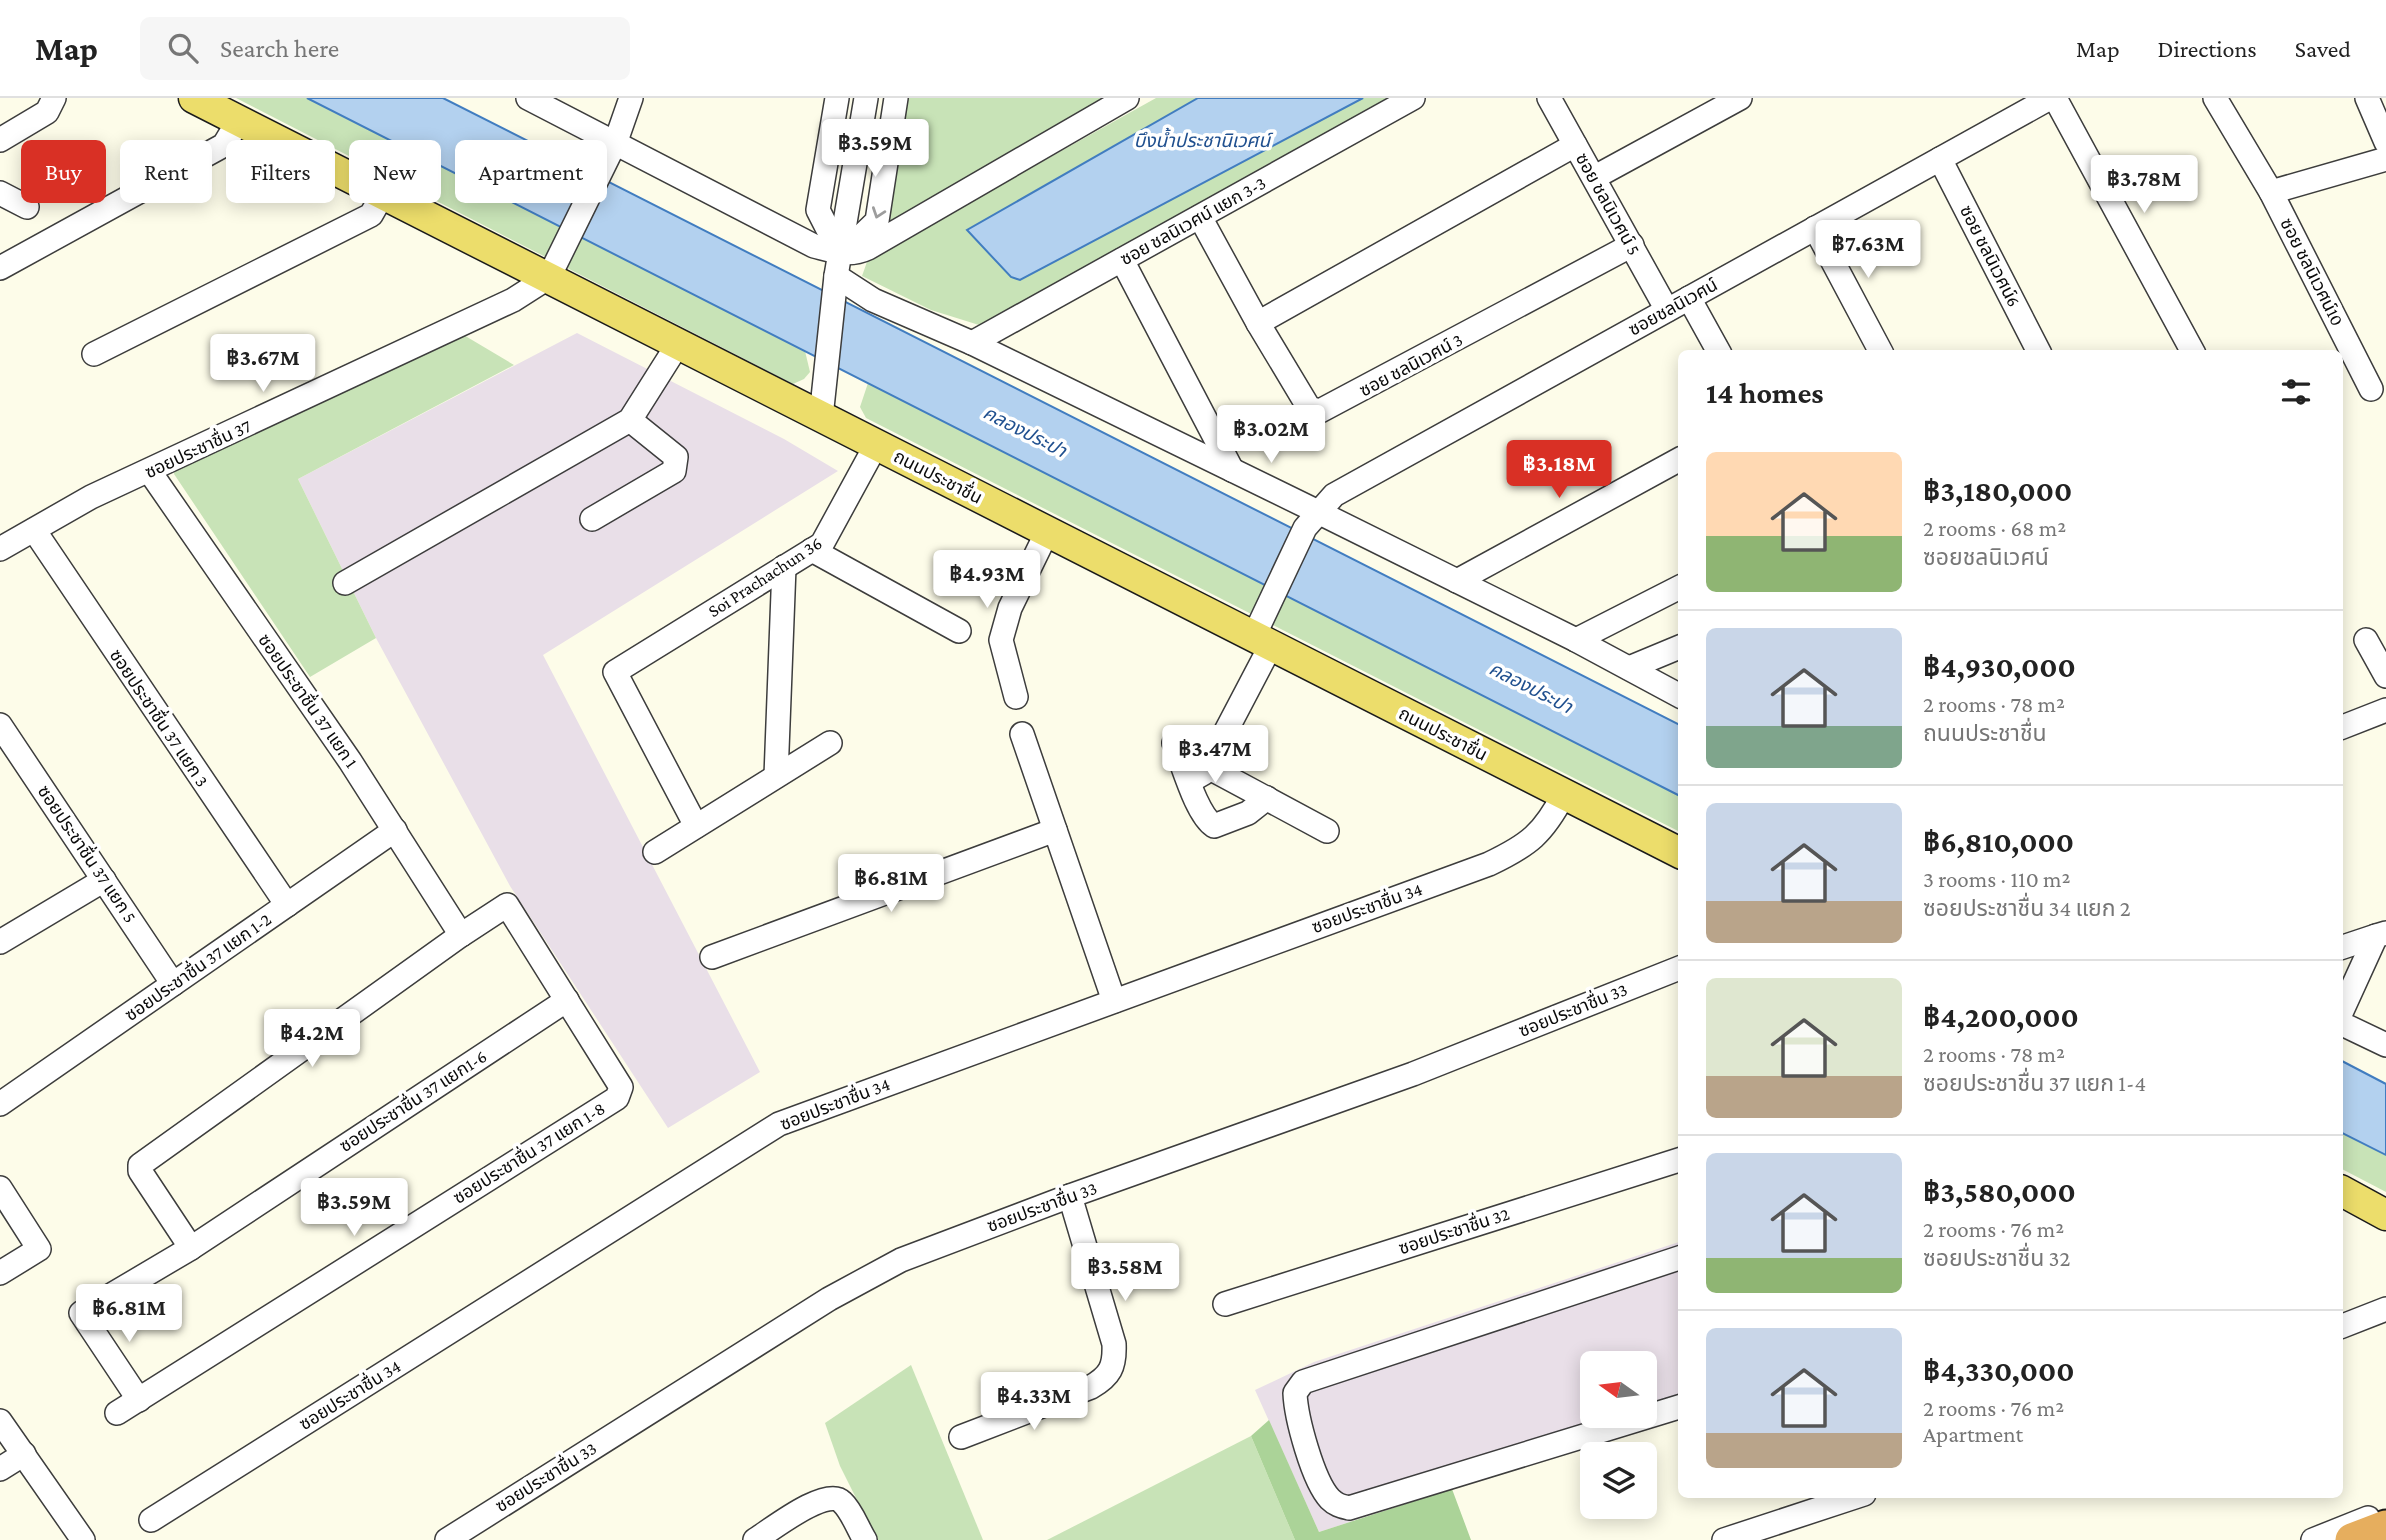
<!DOCTYPE html>
<html lang="en">
<head>
<meta charset="utf-8">
<style>
  body { margin:0; font-family:"Crimson Pro","Noto Sans Thai",serif; background:#f6f6f6; color:#222; height:100vh; display:flex; flex-direction:column; font-size:26px; white-space:nowrap }
  * { box-sizing:border-box; margin:0 }
  p { font-size:23px; color:#767676 }
  .icon { flex:none; width:38px; height:38px; fill:none; stroke:currentColor; stroke-width:2; stroke-linecap:round; stroke-linejoin:round }
  .map { position:relative; flex:1; overflow:hidden }
  .side { position:absolute; left:1678px; top:252px; width:665px; height:1148px; display:flex; flex-direction:column; background:#fff; border-radius:10px; box-shadow:0 4px 18px #0003 }
  .side>* { flex:none }
  .banner { position:absolute; left:21px; top:42px; width:665px; height:63px; display:flex; gap:14px }
  .needle { width:46px; rotate:284deg }
  .controls { position:absolute; left:1580px; top:1253px; display:grid; gap:14px }
  .controls a { display:grid; place-items:center; width:77px; height:77px; border-radius:10px; background:#fff; box-shadow:0 4px 18px #0003; font-size:35px }
  .price { position:absolute; translate:-50% -60px; padding:0 16px; border-radius:7px; background:#fff; color:#222; font-size:23px; line-height:46px; filter:drop-shadow(0 2px 4px #0008) }
  .price::after { content:''; position:absolute; left:50%; top:42px; width:21px; height:16px; margin-left:-10px; background:inherit; clip-path:polygon(0 0,100% 0,50% 100%) }
  .price.current { background:#d93025; color:#fff }
  ul { padding:0; list-style:none }
  li { display:flex; align-items:center; gap:21px; height:175px; padding:0 28px }
  li+li { border-top:2px solid #e0e0e0 }
  li span { display:grid; place-items:center; flex:none; width:196px; height:140px; border-radius:10px; color:#555 }
  li>.icon { margin-inline-start:auto }
  span .icon { width:84px; height:84px; fill:#fffc; stroke-width:1 }
  li b { font-size:30px }
  h2 { display:flex; justify-content:space-between; align-items:center; height:84px; padding:0 28px; font-size:30px }
  .chip { padding:0 24px; border-radius:10px; background:#fff; box-shadow:0 4px 18px #0003; font-size:24px; line-height:63px }
  .chip.current { background:#d93025; color:#fff }
  header { display:flex; align-items:center; gap:42px; box-sizing:border-box; height:98px; padding:0 35px; background:#fff; border-bottom:2px solid #e0e0e0 }
  header strong { font-size:33px }
  nav { display:flex; gap:38px; margin-inline-start:auto; font-size:24px }
  .search { width:490px; height:63px; background:#f6f6f6; display:flex; align-items:center; gap:18px; box-sizing:border-box; padding:0 24px; border-radius:10px; color:#767676; font-size:26px }
  .map>svg:first-child { display:block }
  .industrial { fill:#e9dfe8; fill-rule:evenodd }
  .green { fill:#c8e3b7 }
  .forest { fill:#abd398 }
  .water { fill:#b3d1ef; stroke:#417dc0; stroke-width:2 }
  .lines { fill:none; stroke-linecap:round; stroke-linejoin:round }
  .minor-casing { stroke:#3d3d3d; stroke-width:26 }
  .major-casing { stroke:#1b1b1b; stroke-width:33 }
  .highway-casing { stroke:#1b1b1b; stroke-width:37 }
  .minor { stroke:#fff; stroke-width:23 }
  .major { stroke:#ecdd6b; stroke-width:30 }
  .highway { stroke:#e6ae5e; stroke-width:33 }
  .oneway { stroke:#9d9d9d }
  .labels { text-anchor:middle; stroke-width:7; stroke-linejoin:round; paint-order:stroke }
  .street-label { font-size:18px; fill:#0a0a0a; stroke:#fff }
  .water-label { font-size:19px; font-style:italic; fill:#20508f; stroke:#fff }
</style>
</head>
<body>
<header>
<strong>Map</strong>
<div class="search"><svg class="icon" aria-label="search" viewBox="0 0 24 24"><circle cx="10" cy="10" r="6"/><path d="M15 15l6 6"/></svg>Search here</div>
<nav><a>Map</a><a>Directions</a><a>Saved</a></nav>
</header>
<div class="map">
<svg width="2386" height="1442" viewBox="0 0 2386 1442">
  <rect width="100%" height="100%" fill="#fdfce9"/>
  <!-- industrial -->
  <g class="industrial">
    <polygon points="577,235 784,341 838,373 543,557 760,974 668,1030 510,788 376,540 298,381"/>
    <path d="M1682 1143V1317L1319 1434 1255 1292 1314 1264ZM1592 1265H1645V1318H1592Z"/>
  </g>
  <!-- green -->
  <g class="green">
    <polygon points="236,0 307,0 805,253 810,274 804,281 793,286"/>
    <polygon points="905,0 1116,0 886,131"/>
    <polygon points="1156,0 1198,0 968,132 1011,179 1020,182 1363,0 1404,0 1023,211 979,227 931,212 862,178 868,161"/>
    <polygon points="462,236 514,267 298,381 376,540 310,579 174,376 175,369"/>
    <polygon points="868,285 1682,699 1682,735 866,320 860,309"/>
    <polygon points="2340,1034 2386,1057 2386,1094 2340,1070"/>
    <polygon points="911,1267 983,1442 877,1442 840,1368 825,1325"/>
    <polygon points="1251,1338 1295,1442 1047,1442"/>
  </g>
  <!-- forest -->
  <polygon class="forest" points="1269,1322 1319,1434 1452,1391 1471,1442 1295,1442 1251,1338"/>
  <!-- water -->
  <g class="water">
    <polygon points="307,0 443,0 1682,628 1682,699"/>
    <polygon points="1198,0 1363,0 1020,182 1011,179 967,132"/>
    <polygon points="2340,962 2386,986 2386,1057 2340,1034"/>
  </g>
  <g class="lines">
    <!-- minor casing -->
    <g class="minor-casing">
      <g id="minor">
        <path d="M528 0 814 148C834 153 849 159 868 150L1127 0"/>
        <polyline points="837,0 818,112 840,155"/>
        <polyline points="1549,0 1667,212"/>
        <polyline points="2055,0 2194,256"/>
        <polyline points="2215,0 2271,94 2371,291"/>
        <polyline points="2367,0 2386,44"/>
        <polyline points="0,42 47,14 54,0"/>
        <polyline points="1940,61 2040,256"/>
        <polyline points="1595,79 1740,0"/>
        <polyline points="2271,94 2386,61"/>
        <polyline points="0,95 27,109"/>
        <polyline points="1200,119 1258,225 1309,310 1320,313 1632,147"/>
        <polyline points="1815,130 1882,256"/>
        <polyline points="849,150 877,123 896,0"/>
        <polyline points="1122,162 1232,372"/>
        <polyline points="0,170 224,47 239,22"/>
        <polyline points="836,178 873,202 972,245 1316,413 1576,542 1682,599"/>
        <polyline points="1689,200 1720,256"/>
        <polyline points="1258,225 1575,47"/>
        <polyline points="972,245 1413,0"/>
        <polyline points="94,256 371,117 383,96"/>
        <polyline points="821,319 836,178 866,0"/>
        <polyline points="150,374 350,663 461,837"/>
        <polyline points="592,421 674,373 676,359 630,322"/>
        <polyline points="34,432 287,807"/>
        <polyline points="0,451 91,399 513,202 549,179 616,43 631,0"/>
        <polyline points="812,452 959,533"/>
        <polyline points="1457,483 1682,360"/>
        <polyline points="345,485 630,322 678,246"/>
        <polyline points="1253,540 1305,430 1334,397 2050,0"/>
        <polyline points="1576,542 1682,488"/>
        <polyline points="2366,542 2386,578"/>
        <polyline points="1629,570 1682,548"/>
        <polyline points="1016,599 1001,542 1010,510 1047,434"/>
        <polyline points="0,627 173,886"/>
        <polyline points="2340,630 2386,612"/>
        <polyline points="1022,636 1114,903"/>
        <path d="M1174 645C1183 666 1196 716 1214 728L1248 715 1267 700"/>
        <polyline points="1208,669 1327,733"/>
        <polyline points="776,678 784,469"/>
        <polyline points="1190,683 1204,675 1270,549"/>
        <polyline points="696,728 615,574 822,446 876,347"/>
        <polyline points="655,754 830,645"/>
        <polyline points="0,844 104,782"/>
        <polyline points="2340,850 2376,838"/>
        <polyline points="712,859 1055,732"/>
        <polyline points="2340,917 2376,838 2386,835"/>
        <polyline points="2340,925 2386,947"/>
        <polyline points="0,1006 395,732"/>
        <polyline points="0,1090 39,1151 0,1175"/>
        <path d="M1682 1159 1303 1284 1295 1295C1296 1320 1313 1383 1330 1401 1336 1407 1341 1408 1349 1410L1682 1308"/>
        <polyline points="1225,1206 1682,1061"/>
        <polyline points="2340,1229 2386,1211"/>
        <polyline points="139,1302 81,1215 191,1150 567,902"/>
        <polyline points="117,1315 617,1000 621,989 507,807 461,837 140,1067 140,1073 191,1150"/>
        <polyline points="0,1323 83,1442"/>
        <path d="M961 1339 1091 1289C1110 1278 1115 1269 1114 1246L1070 1098"/>
        <polyline points="0,1371 24,1356"/>
        <path d="M151 1422 779 1026 1489 766C1529 747 1543 736 1564 696"/>
        <polyline points="447,1442 829,1201 901,1162 1070,1098 1413,976 1682,869"/>
        <path d="M755 1442C771 1432 827 1388 842 1404 852 1413 858 1431 865 1442"/>
        <polyline points="1724,1442 1864,1396"/>
        <polyline points="2313,1442 2368,1420"/>
      </g>
    </g>
    <!-- major casing -->
    <g class="major-casing">
      <g id="major">
        <polyline points="194,0 1682,756"/>
        <polyline points="2340,1092 2386,1117"/>
      </g>
    </g>
    <!-- highway casing -->
    <g class="highway-casing">
      <polyline id="highway" points="2352,1442 2386,1429"/>
    </g>
    <!-- minor -->
    <use href="#minor" class="minor"/>
    <!-- major -->
    <use href="#major" class="major"/>
    <!-- highway -->
    <use href="#highway" class="highway"/>
  </g>
  <!-- one-way arrows -->
  <defs><path id="oneway-chevron" d="M-2-3.5L2.5 0L-2 3.5" fill="none" stroke-width="1.6" stroke-linecap="round" stroke-linejoin="round" transform="scale(1.75)"/></defs>
  <use class="oneway" href="#oneway-chevron" transform="translate(878 115) rotate(109)"/>
  <g class="labels">
    <!-- street labels -->
    <g class="street-label">
      <text transform="translate(1608 106) rotate(61)" y="6">ซอย ชลนิเวศน์ 5</text>
      <text transform="translate(1193 123) rotate(-29)" y="6">ซอย ชลนิเวศน์ แยก 3-3</text>
      <text transform="translate(1990 158) rotate(63)" y="6">ซอย ชลนิเวศน์6</text>
      <text transform="translate(2312 174) rotate(63)" y="6">ซอย ชลนิเวศน์10</text>
      <text transform="translate(1673 209) rotate(-29)" y="6">ซอยชลนิเวศน์</text>
      <text transform="translate(1411 267) rotate(-28)" y="6">ซอย ชลนิเวศน์ 3</text>
      <text transform="translate(198 351) rotate(-25)" y="6">ซอยประชาชื่น 37</text>
      <text transform="translate(938 379) rotate(27)" y="6">ถนนประชาชื่น</text>
      <text transform="translate(765 479) rotate(-33)" y="6">Soi Prachachun 36</text>
      <text transform="translate(308 603) rotate(55)" y="6">ซอยประชาชื่น 37 แยก 1</text>
      <text transform="translate(159 620) rotate(56)" y="6">ซอยประชาชื่น 37 แยก 3</text>
      <text transform="translate(1443 636) rotate(27)" y="6">ถนนประชาชื่น</text>
      <text transform="translate(87 756) rotate(56)" y="6">ซอยประชาชื่น 37 แยก 5</text>
      <text transform="translate(1367 810) rotate(-20)" y="6">ซอยประชาชื่น 34</text>
      <text transform="translate(198 869) rotate(-35)" y="6">ซอยประชาชื่น 37 แยก 1-2</text>
      <text transform="translate(1573 912) rotate(-22)" y="6">ซอยประชาชื่น 33</text>
      <text transform="translate(413 1003) rotate(-33)" y="6">ซอยประชาชื่น 37 แยก1-6</text>
      <text transform="translate(835 1006) rotate(-21)" y="6">ซอยประชาชื่น 34</text>
      <text transform="translate(529 1055) rotate(-32)" y="6">ซอยประชาชื่น 37 แยก 1-8</text>
      <text transform="translate(1042 1109) rotate(-20)" y="6">ซอยประชาชื่น 33</text>
      <text transform="translate(1454 1133) rotate(-18)" y="6">ซอยประชาชื่น 32</text>
      <text transform="translate(350 1297) rotate(-32)" y="6">ซอยประชาชื่น 34</text>
      <text transform="translate(546 1379) rotate(-32)" y="6">ซอยประชาชื่น 33</text>
    </g>
    <!-- water labels -->
    <g class="water-label">
      <text x="1202" y="49">บึงน้ำประชานิเวศน์</text>
      <text transform="translate(1025 333) rotate(27)" y="7">คลองประปา</text>
      <text transform="translate(1531 589) rotate(27)" y="7">คลองประปา</text>
    </g>
  </g>
</svg>
<div class="controls">
<a><svg class="needle" viewBox="-14 -14 28 28"><path d="M0-13l5 13h-10z" fill="#e53935"/><path d="M0 13l5-13h-10z" fill="#767676"/></svg></a>
<a><svg class="icon" aria-label="layers" viewBox="0 0 24 24"><path d="M12 4l9 5-9 5-9-5zM3 14l9 5 9-5"/></svg></a>
</div>
<b class="price" style="left:875px;top:81px">฿3.59M</b>
<b class="price" style="left:2144px;top:117px">฿3.78M</b>
<b class="price" style="left:1868px;top:182px">฿7.63M</b>
<b class="price" style="left:263px;top:296px">฿3.67M</b>
<b class="price" style="left:1271px;top:367px">฿3.02M</b>
<b class="price current" style="left:1559px;top:402px">฿3.18M</b>
<b class="price" style="left:987px;top:512px">฿4.93M</b>
<b class="price" style="left:1215px;top:687px">฿3.47M</b>
<b class="price" style="left:891px;top:816px">฿6.81M</b>
<b class="price" style="left:312px;top:971px">฿4.2M</b>
<b class="price" style="left:354px;top:1140px">฿3.59M</b>
<b class="price" style="left:1125px;top:1205px">฿3.58M</b>
<b class="price" style="left:129px;top:1246px">฿6.81M</b>
<b class="price" style="left:1034px;top:1334px">฿4.33M</b>
<div class="banner">
<a class="chip current">Buy</a>
<a class="chip">Rent</a>
<a class="chip">Filters</a>
<a class="chip">New</a>
<a class="chip">Apartment</a>
</div>
<section class="side">
<h2>14 homes<svg class="icon" aria-label="filters" viewBox="0 0 24 24"><path d="M4 7h16M4 17h16"/><circle cx="9" cy="7" r="2"/><circle cx="15" cy="17" r="2"/></svg></h2>
<ul>
<li><span style="background:linear-gradient(#ffd9b3 60%,#8fb573 0)"><svg class="icon" aria-label="home" viewBox="0 0 24 24"><path d="M3 11l9-7 9 7M6 9v11h12V9"/></svg></span><div><b>฿3,180,000</b><p>2 rooms · 68 m²</p><p>ซอยชลนิเวศน์</p></div></li>
<li><span style="background:linear-gradient(#c9d6e8 70%,#7fa58c 0)"><svg class="icon" aria-label="home" viewBox="0 0 24 24"><path d="M3 11l9-7 9 7M6 9v11h12V9"/></svg></span><div><b>฿4,930,000</b><p>2 rooms · 78 m²</p><p>ถนนประชาชื่น</p></div></li>
<li><span style="background:linear-gradient(#c9d6e8 70%,#b9a48a 0)"><svg class="icon" aria-label="home" viewBox="0 0 24 24"><path d="M3 11l9-7 9 7M6 9v11h12V9"/></svg></span><div><b>฿6,810,000</b><p>3 rooms · 110 m²</p><p>ซอยประชาชื่น 34 แยก 2</p></div></li>
<li><span style="background:linear-gradient(#dfe7d0 70%,#b9a48a 0)"><svg class="icon" aria-label="home" viewBox="0 0 24 24"><path d="M3 11l9-7 9 7M6 9v11h12V9"/></svg></span><div><b>฿4,200,000</b><p>2 rooms · 78 m²</p><p>ซอยประชาชื่น 37 แยก 1-4</p></div></li>
<li><span style="background:linear-gradient(#c9d6e8 75%,#8fb573 0)"><svg class="icon" aria-label="home" viewBox="0 0 24 24"><path d="M3 11l9-7 9 7M6 9v11h12V9"/></svg></span><div><b>฿3,580,000</b><p>2 rooms · 76 m²</p><p>ซอยประชาชื่น 32</p></div></li>
<li><span style="background:linear-gradient(#c9d6e8 75%,#b9a48a 0)"><svg class="icon" aria-label="home" viewBox="0 0 24 24"><path d="M3 11l9-7 9 7M6 9v11h12V9"/></svg></span><div><b>฿4,330,000</b><p>2 rooms · 76 m²</p><p>Apartment</p></div></li>
</ul>
</section>
</div>
</body>
</html>
